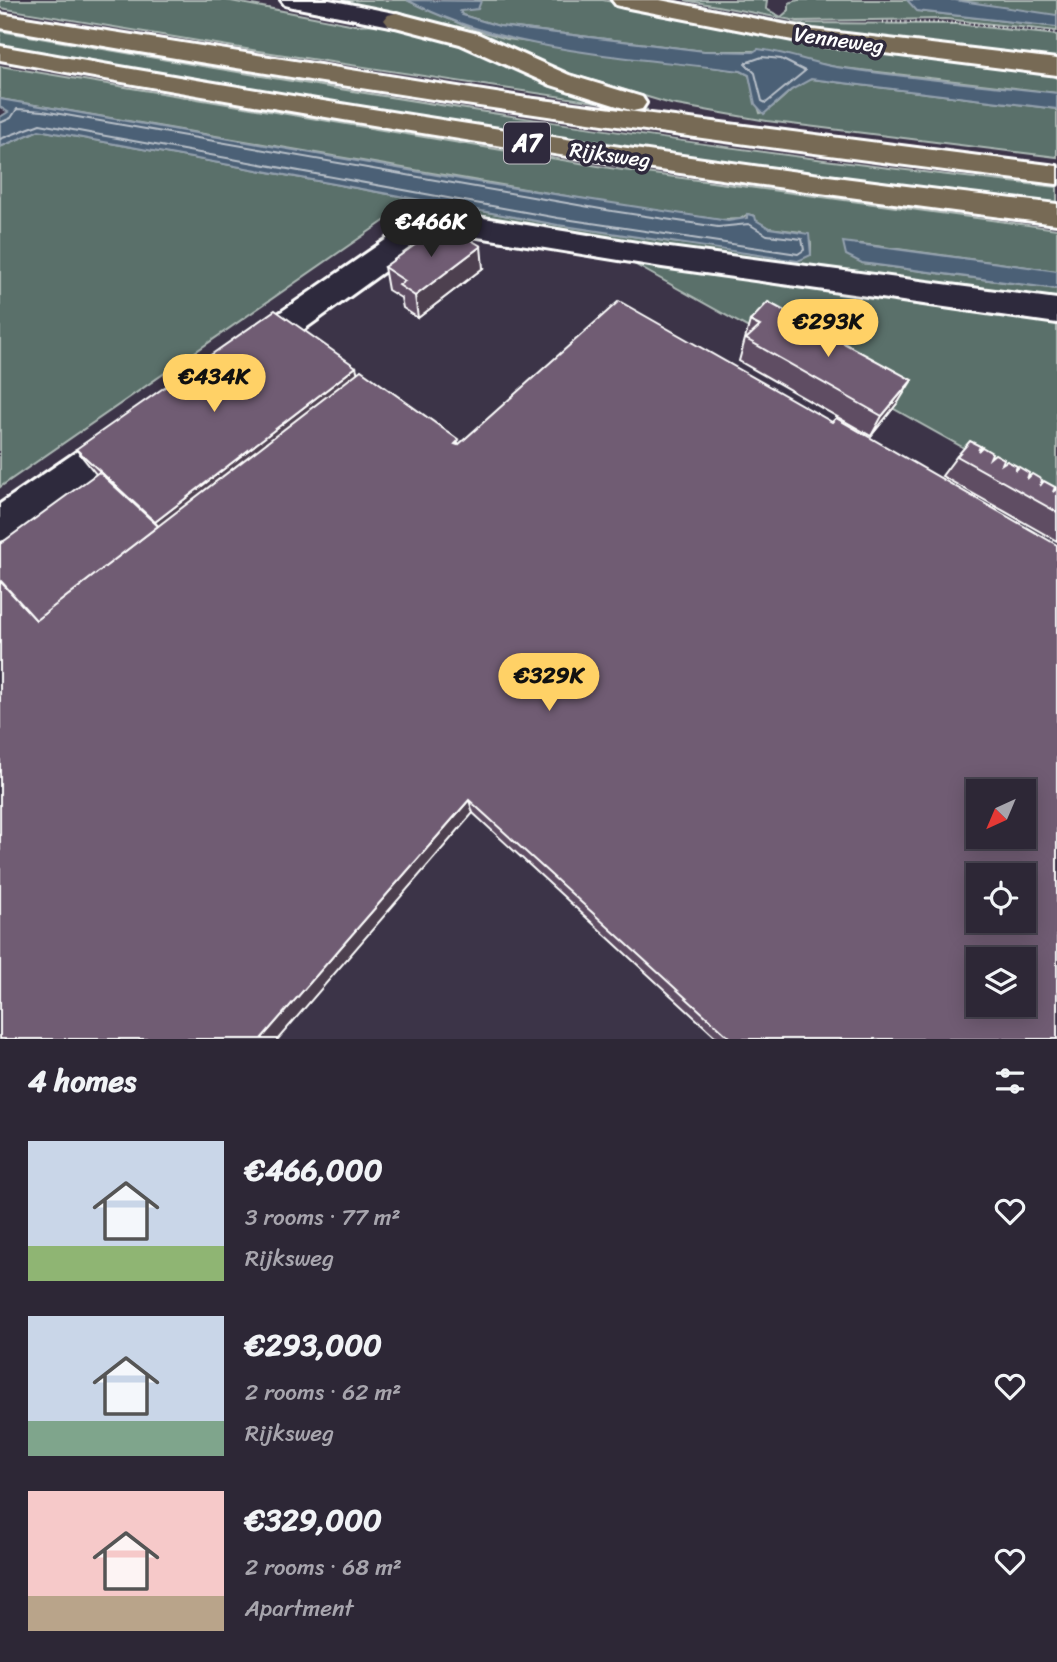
<!DOCTYPE html>
<html lang="en">
<head>
<meta charset="utf-8">
<style>
  body { margin:0; font-family:Sriracha,sans-serif; background:#352f3e; color:#f1f3f6; height:100vh; display:flex; flex-direction:column; font-size:26px; white-space:nowrap }
  * { box-sizing:border-box; margin:0 }
  p { font-size:23px; color:#a7a5ad }
  .icon { flex:none; width:38px; height:38px; fill:none; stroke:currentColor; stroke-width:2; stroke-linecap:round; stroke-linejoin:round }
  .map { position:relative; height:1039px; overflow:hidden }
  .details { display:flex; flex-direction:column; background:#2d2736; flex:1 }
  .details>* { flex:none }
  .needle { width:46px; rotate:224deg }
  .buttons { position:absolute; left:966px; top:779px; display:grid; gap:14px }
  .buttons a { display:grid; place-items:center; width:70px; height:70px; border-radius:0px; background:#2d2736; box-shadow:0 4px 18px #0003,0 0 0 2px #484451; font-size:35px }
  .price { position:absolute; translate:-50% -60px; padding:0 16px; border-radius:24px; background:#ffd166; color:#111; font-size:23px; line-height:46px; filter:drop-shadow(0 2px 4px #0008) }
  .price::after { content:''; position:absolute; left:50%; top:42px; width:21px; height:16px; margin-left:-10px; background:inherit; clip-path:polygon(0 0,100% 0,50% 100%) }
  .price.on { background:#222; color:#fff }
  ul { padding:0; list-style:none }
  li { display:flex; align-items:center; gap:21px; height:175px; padding:0 28px }
  li span { display:grid; place-items:center; flex:none; width:196px; height:140px; border-radius:0px; color:#555 }
  li>.icon { margin-inline-start:auto }
  span .icon { width:84px; height:84px; fill:#fffc; stroke-width:1 }
  li b { font-size:30px }
  h2 { display:flex; justify-content:space-between; align-items:center; height:84px; padding:0 28px; font-size:30px }
  .map>svg:first-child { display:block }
  .green { fill:#5a706a; stroke:#acb8b4; stroke-width:2 }
  .water { fill:#4b6076; stroke:#93a0ad; stroke-width:2 }
  .lines { fill:none; stroke-linecap:round; stroke-linejoin:round }
  .shore { stroke:#b7bfc8; stroke-width:2 }
  .minor-casing { stroke:#fff; stroke-width:6 }
  .major-casing { stroke:#fff; stroke-width:6 }
  .highway-casing { stroke:#fff; stroke-width:6 }
  .path { stroke:#fff; stroke-width:2.5; stroke-dasharray:1 3.5; stroke-linecap:butt }
  .minor { fill:#2f2a3d; fill-rule:evenodd }
  .major { fill:#776a54; fill-rule:evenodd }
  .highway { fill:#776a54; fill-rule:evenodd }
  .wall { fill:#5f4e63; stroke:#fff; stroke-width:2 }
  .shaded-wall { fill:#4e4050; stroke:#fff; stroke-width:2 }
  .building { fill:#6f5b73; stroke:#fff; stroke-width:2; fill-rule:evenodd }
  .labels { text-anchor:middle; stroke-width:7; stroke-linejoin:round; paint-order:stroke }
  .far-street-label { font-size:21px; fill:#fff; stroke:#2f2a3d }
  .shield { fill:#2f2a3d; stroke:#c1bfc5; stroke-width:2 }
  .shield-label { font-size:24px; font-weight:bold; fill:#fff }
</style>
</head>
<body>
<div class="map">
<svg width="1057" height="1039" viewBox="0 0 1057 1039">
  <rect width="100%" height="100%" fill="#3c3448"/>
  <filter id="ink" filterUnits="userSpaceOnUse"><feTurbulence type="fractalNoise" baseFrequency=".0143" numOctaves="2"/><feDisplacementMap in="SourceGraphic" scale="14" xChannelSelector="R" yChannelSelector="G"/><feConvolveMatrix kernelMatrix="1 2 1 2 8 2 1 2 1" color-interpolation-filters="sRGB"/></filter>
  <g filter="url(#ink)">
    <!-- green -->
    <g class="green">
      <polygon points="0,0 226,0 355,25 383,24 465,43 596,97 648,110 258,51 0,8"/>
      <path d="M340 0H407L465 26 507 39 741 71 749 75 760 113C780 107 789 85 811 79L1057 109V157L767 121 671 104 564 72 478 35Z"/>
      <polygon points="474,0 603,0 791,38 1057,72 1057,93 835,67 757,51 704,51 499,26 462,15 460,11 481,1"/>
      <polygon points="641,0 669,0 791,23 956,24 1057,35 1057,63 846,38"/>
      <polygon points="685,0 767,0 766,9 781,17 789,10 789,3 798,0 1057,0 1057,19 917,11 1057,27 1057,31 946,19 797,21"/>
      <path d="M0 31C351 93 703 150 1057 187V204C703 162 351 108 0 46Z"/>
      <polygon points="0,66 616,169 1057,229 1057,271 861,244 862,263 1057,289 1057,500 634,264 646,244 403,208 0,487 0,147 39,130 558,225 670,242 811,255 811,243 801,232 769,228 755,220 755,216 748,214 740,219 719,220 613,204 0,99"/>
    </g>
    <!-- water -->
    <g class="water">
      <path d="M407 0 481 1 478 9 460 11 462 15 499 26 704 51 753 52 758 49C785 52 808 62 836 67 909 78 983 85 1057 93V109L811 79 791 90 764 114 755 104 749 75 741 71C629 56 509 54 407 0Z"/>
      <polygon points="907,0 955,0 1057,15 1057,27 917,11"/>
      <polygon points="0,99 483,183 728,221 747,218 747,214 755,216 756,220 769,228 809,234 811,255 798,261 558,225 39,130 0,147 0,117 8,112 0,107"/>
      <polygon points="843,242 1057,271 1057,289 862,263 846,255"/>
    </g>
    <g class="lines">
      <!-- shore -->
      <g class="shore">
        <polygon points="762,57 781,59 805,71 766,103 762,101 755,73 745,63"/>
        <polyline points="0,123 11,118 17,109 43,111 612,211 718,227 749,224 767,235 802,239 804,250 798,254 558,218 40,124 0,139"/>
      </g>
      <!-- minor casing -->
      <g class="minor-casing">
        <g id="minor">
          <polygon points="281,0 329,0 404,15 408,20 404,25 396,27 293,7 285,5"/>
          <polygon points="447,212 662,247 1057,299 1057,323 662,267 447,232 425,242 260,361 248,364 236,361 231,352 236,343 403,228 423,218"/>
          <polygon points="130,420 143,424 148,434 143,444 14,537 0,541 0,504 117,424"/>
        </g>
      </g>
      <!-- major casing -->
      <g class="major-casing">
        <polygon id="major" points="612,0 660,0 813,30 1057,59 1057,75 813,44 624,7 616,5"/>
      </g>
      <!-- highway casing -->
      <g class="highway-casing">
        <g id="highway">
          <polygon points="396,13 478,34 569,75 642,97 646,103 642,109 633,111 551,85 460,44 388,25 384,20 388,15"/>
          <path d="M0 14 527 98 1057 166V184C703 141 351 90 0 28Z"/>
          <path d="M0 46C351 108 703 164 1057 204V224C703 181 351 124 0 60Z"/>
        </g>
      </g>
      <!-- path -->
      <polyline class="path" points="883,22 966,23 1057,33"/>
      <!-- minor -->
      <use href="#minor" class="minor"/>
      <!-- major -->
      <use href="#major" class="major"/>
      <!-- highway -->
      <use href="#highway" class="highway"/>
    </g>
    <!-- wall -->
    <g class="wall">
      <polygon points="384,267 483,268 418,318 403,308 401,298 388,290"/>
      <polygon points="750,321 899,401 871,436 739,361"/>
      <polygon points="357,373 459,444 1057,1039 718,1039 473,813 96,474 76,449"/>
      <polygon points="978,451 1053,492 1057,488 1057,541 942,476 957,456"/>
    </g>
    <!-- shaded-wall -->
    <g class="shaded-wall">
      <polygon points="481,246 483,268 418,318 415,296"/>
      <polygon points="356,367 363,394 162,531 155,522"/>
      <polygon points="912,380 899,401 871,436 882,416"/>
      <polygon points="469,800 473,813 278,1039 261,1039"/>
    </g>
    <!-- building -->
    <g class="building">
      <polygon points="444,224 481,246 415,296 399,285 405,281 384,267"/>
      <path d="M619 301 832 422 836 418 1057 545V1039H731L469 800 261 1039H0V581L36 620 361 370 459 440 455 444 458 445ZM978 791H1024V836H978ZM978 875H1024V920H978ZM978 959H1024V1004H978Z"/>
      <polygon points="768,302 912,380 882,416 746,339 760,326 750,321"/>
      <polygon points="275,310 356,367 155,522 76,449"/>
      <polygon points="970,441 980,446 978,451 982,447 992,453 990,458 995,454 1004,459 1002,464 1007,461 1017,466 1015,471 1019,467 1029,473 1027,479 1032,474 1042,480 1040,486 1044,481 1055,487 1053,492 1057,488 1057,512 957,456"/>
      <polygon points="99,472 158,526 36,620 0,580 0,544"/>
    </g>
  </g>
  <g class="labels">
    <!-- far-street labels -->
    <g class="far-street-label">
      <text transform="translate(839 40) rotate(8)" y="7">Venneweg</text>
      <text transform="translate(610 155) rotate(8)" y="7">Rijksweg</text>
    </g>
    <!-- shield labels -->
    <rect class="shield" x="504" y="122.5" width="46" height="41" rx="5"/>
    <g class="shield-label">
      <text x="527" y="151">A7</text>
    </g>
  </g>
</svg>
<div class="buttons">
<a><svg class="needle" viewBox="-14 -14 28 28"><path d="M0-13l5 13h-10z" fill="#e53935"/><path d="M0 13l5-13h-10z" fill="#a7a5ad"/></svg></a>
<a><svg class="icon" aria-label="locate" viewBox="0 0 24 24"><circle cx="12" cy="12" r="6"/><path d="M12 2v4M12 18v4M2 12h4M18 12h4"/></svg></a>
<a><svg class="icon" aria-label="layers" viewBox="0 0 24 24"><path d="M12 4l9 5-9 5-9-5zM3 14l9 5 9-5"/></svg></a>
</div>
<b class="price on" style="left:431px;top:259px">€466K</b>
<b class="price" style="left:828px;top:359px">€293K</b>
<b class="price" style="left:214px;top:414px">€434K</b>
<b class="price" style="left:549px;top:713px">€329K</b>
</div>
<section class="details">
<h2>4 homes<svg class="icon" aria-label="filters" viewBox="0 0 24 24"><path d="M4 7h16M4 17h16"/><circle cx="9" cy="7" r="2"/><circle cx="15" cy="17" r="2"/></svg></h2>
<ul>
<li><span style="background:linear-gradient(#c9d6e8 75%,#8fb573 0)"><svg class="icon" aria-label="home" viewBox="0 0 24 24"><path d="M3 11l9-7 9 7M6 9v11h12V9"/></svg></span><div><b>€466,000</b><p>3 rooms · 77 m²</p><p>Rijksweg</p></div><svg class="icon" aria-label="heart" viewBox="0 0 24 24"><path d="M12 20l-8-8c-3-5 5-10 8-4 3-6 11-1 8 4z"/></svg></li>
<li><span style="background:linear-gradient(#c9d6e8 75%,#7fa58c 0)"><svg class="icon" aria-label="home" viewBox="0 0 24 24"><path d="M3 11l9-7 9 7M6 9v11h12V9"/></svg></span><div><b>€293,000</b><p>2 rooms · 62 m²</p><p>Rijksweg</p></div><svg class="icon" aria-label="heart" viewBox="0 0 24 24"><path d="M12 20l-8-8c-3-5 5-10 8-4 3-6 11-1 8 4z"/></svg></li>
<li><span style="background:linear-gradient(#f6c9c9 75%,#b9a48a 0)"><svg class="icon" aria-label="home" viewBox="0 0 24 24"><path d="M3 11l9-7 9 7M6 9v11h12V9"/></svg></span><div><b>€329,000</b><p>2 rooms · 68 m²</p><p>Apartment</p></div><svg class="icon" aria-label="heart" viewBox="0 0 24 24"><path d="M12 20l-8-8c-3-5 5-10 8-4 3-6 11-1 8 4z"/></svg></li>
</ul>
</section>
</body>
</html>
